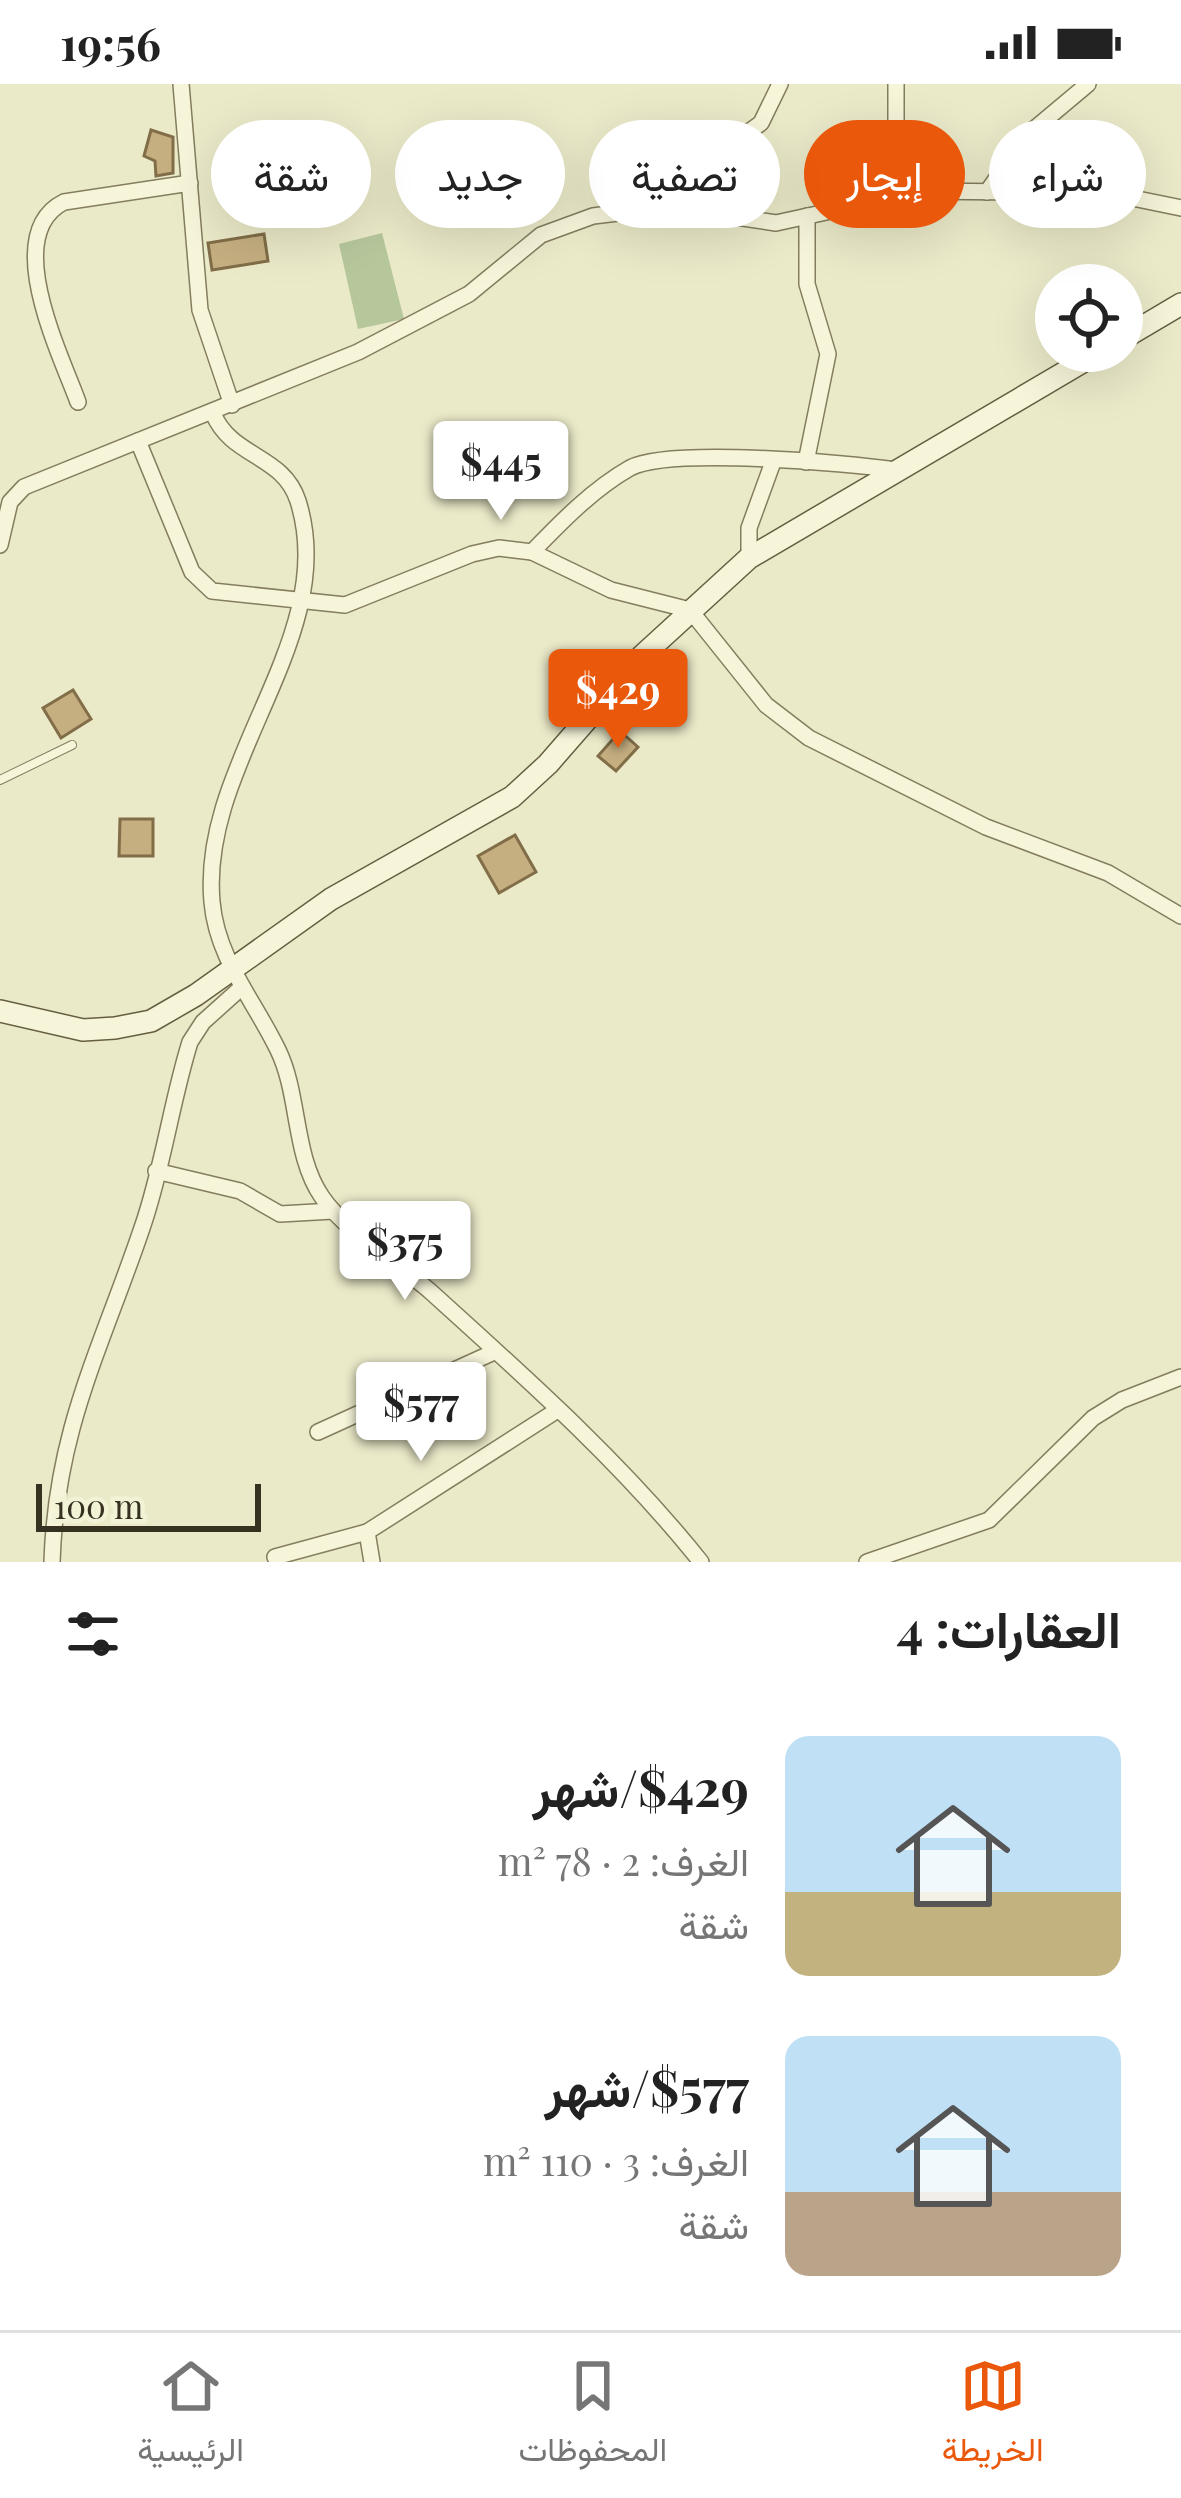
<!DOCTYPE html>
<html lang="ar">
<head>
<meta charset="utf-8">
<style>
  body { margin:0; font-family:"Playfair Display",Vazirmatn,serif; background:#f2f2f2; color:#222; direction:rtl; height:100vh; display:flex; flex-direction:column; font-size:45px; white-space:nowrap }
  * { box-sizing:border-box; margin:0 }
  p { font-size:39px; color:#767676 }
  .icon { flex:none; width:66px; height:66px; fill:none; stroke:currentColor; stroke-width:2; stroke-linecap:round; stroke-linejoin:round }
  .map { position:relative; height:1478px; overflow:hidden; direction:ltr }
  .details { display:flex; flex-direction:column; background:#fff; flex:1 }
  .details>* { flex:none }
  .guide { position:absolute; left:36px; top:36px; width:1110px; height:108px; direction:rtl; display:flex; gap:24px }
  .buttons { position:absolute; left:1035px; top:180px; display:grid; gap:24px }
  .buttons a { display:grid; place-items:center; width:108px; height:108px; border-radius:50%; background:#fff; box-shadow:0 12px 48px #0002; font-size:60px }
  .scale { position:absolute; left:36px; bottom:30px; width:225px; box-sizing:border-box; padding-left:12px; border:6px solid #363121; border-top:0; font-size:33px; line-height:42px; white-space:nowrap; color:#363121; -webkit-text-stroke:9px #f2f2d6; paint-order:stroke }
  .price { position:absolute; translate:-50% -102px; padding:0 27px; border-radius:12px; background:#fff; color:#222; font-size:39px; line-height:78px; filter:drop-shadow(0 3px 6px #0008) }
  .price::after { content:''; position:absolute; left:50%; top:72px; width:36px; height:27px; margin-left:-18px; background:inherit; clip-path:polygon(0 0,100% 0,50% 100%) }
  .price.on { background:#ea580c; color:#fff }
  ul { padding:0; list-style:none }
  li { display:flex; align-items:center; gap:36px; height:300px; padding:0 60px }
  li span { display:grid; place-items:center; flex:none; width:336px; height:240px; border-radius:24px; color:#555 }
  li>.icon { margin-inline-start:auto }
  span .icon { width:144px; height:144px; fill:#fffc; stroke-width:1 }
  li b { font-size:51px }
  h2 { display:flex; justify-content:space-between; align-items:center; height:144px; padding:0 60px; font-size:51px }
  .tag { padding:0 42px; border-radius:54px; background:#fff; box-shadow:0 12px 48px #0002; font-size:42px; line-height:108px }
  .tag.on { background:#ea580c; color:#fff }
  .status { display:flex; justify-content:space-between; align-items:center; height:84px; padding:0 60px; background:#fff; direction:ltr }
  .status svg { height:33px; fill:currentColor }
  .tab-bar { display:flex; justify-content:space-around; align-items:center; height:168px; border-top:3px solid #e0e0e0; background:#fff; font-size:33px; color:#767676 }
  .tab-bar a { display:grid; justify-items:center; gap:6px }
  .tab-bar .on { color:#ea580c }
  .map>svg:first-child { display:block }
  .green { fill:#b7c79c }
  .building { fill:#c5af81; stroke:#816d47; stroke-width:3 }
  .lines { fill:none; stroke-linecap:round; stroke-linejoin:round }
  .service-casing { stroke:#847d5e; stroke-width:10 }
  .minor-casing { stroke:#847d5e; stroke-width:18 }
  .secondary-casing { stroke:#665e41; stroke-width:24 }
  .service { stroke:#f6f5da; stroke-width:8 }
  .minor { stroke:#f6f5da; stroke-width:15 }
  .secondary { stroke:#f6f5da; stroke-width:21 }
</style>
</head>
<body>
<div class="status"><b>19:56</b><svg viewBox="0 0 49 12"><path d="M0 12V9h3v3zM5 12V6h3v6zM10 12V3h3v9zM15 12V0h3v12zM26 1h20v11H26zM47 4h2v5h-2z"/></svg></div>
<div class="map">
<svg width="1181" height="1478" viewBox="0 0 1181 1478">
  <rect width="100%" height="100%" fill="#eae9c8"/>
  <!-- green -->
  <polygon class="green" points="382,149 404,235 358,245 339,160"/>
  <!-- building -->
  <g class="building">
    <polygon points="151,46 173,53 173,89 156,92 155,77 144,72"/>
    <polygon points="264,150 268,177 212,186 208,159"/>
    <polygon points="73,606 91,635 61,654 43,624"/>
    <polygon points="620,647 638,663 616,687 598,672"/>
    <polygon points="120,735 153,735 153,772 119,772"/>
    <polygon points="515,751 536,788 499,809 478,772"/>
  </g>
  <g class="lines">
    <!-- service casing -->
    <g class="service-casing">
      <polyline id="service" points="0,696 72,661"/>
    </g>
    <!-- minor casing -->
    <g class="minor-casing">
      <g id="minor">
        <polyline points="181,0 200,226 232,321"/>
        <polyline points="987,108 1026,52 1088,0"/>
        <polyline points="874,113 896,41 896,0"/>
        <polyline points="668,123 721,68 761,39 780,0"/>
        <path d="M78 318C61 271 0 150 64 118L190 99"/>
        <path d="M213 329C231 374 283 370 298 417 341 553 199 678 212 818 217 875 254 916 278 966 300 1011 293 1071 322 1113 344 1146 400 1181 431 1208 525 1293 622 1379 701 1478"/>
        <polyline points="138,357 192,488 212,507 345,521 472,470 499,464 532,468 611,506 690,526 766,621 809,654 986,743 1108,789 1181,832"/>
        <polyline points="806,378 828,270 807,200 807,132"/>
        <polyline points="0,461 10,418 24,403 358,268 469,210 541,151 593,132 668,123 776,139 922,107 1108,109 1181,124"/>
        <path d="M532 468C561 438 593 405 630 384 669 363 846 379 896 386"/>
        <polyline points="749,474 749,444 773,378"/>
        <polyline points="156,1087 240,1107 280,1130 333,1127"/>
        <polyline points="318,1348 494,1268"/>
        <polyline points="275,1473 367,1448"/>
        <path d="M52 1478C56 1346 101 1265 142 1144 163 1084 171 1019 190 958L203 938 242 903"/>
        <polyline points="372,1478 367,1448 556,1327"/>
        <polyline points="867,1478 989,1436 1093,1334 1122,1316 1181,1293"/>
      </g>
    </g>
    <!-- secondary casing -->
    <g class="secondary-casing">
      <g id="secondary">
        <polyline points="1122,255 1181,220"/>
        <polyline points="0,927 83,946 115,944 151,937 196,911 331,815 512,713 548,680 643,571 749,474 1101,267"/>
      </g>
    </g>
    <!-- service -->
    <use href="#service" class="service"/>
    <!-- minor -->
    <use href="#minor" class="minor"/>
    <!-- secondary -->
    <use href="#secondary" class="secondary"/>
  </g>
</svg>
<div class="buttons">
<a><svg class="icon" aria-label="locate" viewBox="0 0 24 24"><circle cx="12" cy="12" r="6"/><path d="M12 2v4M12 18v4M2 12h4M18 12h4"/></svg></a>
</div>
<div class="scale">100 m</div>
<b class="price" style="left:501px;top:439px">$445</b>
<b class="price on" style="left:618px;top:667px">$429</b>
<b class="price" style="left:405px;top:1219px">$375</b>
<b class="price" style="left:421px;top:1380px">$577</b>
<div class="guide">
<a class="tag">شراء</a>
<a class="tag on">إيجار</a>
<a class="tag">تصفية</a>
<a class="tag">جديد</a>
<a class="tag">شقة</a>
</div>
</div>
<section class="details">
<h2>العقارات: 4<svg class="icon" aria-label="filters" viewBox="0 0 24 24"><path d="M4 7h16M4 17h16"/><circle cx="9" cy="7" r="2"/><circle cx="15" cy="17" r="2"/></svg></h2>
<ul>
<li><span style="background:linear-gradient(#bfe0f5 65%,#c2b280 0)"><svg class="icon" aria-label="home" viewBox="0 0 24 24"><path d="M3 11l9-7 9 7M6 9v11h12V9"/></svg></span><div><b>$429/شهر</b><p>الغرف: 2 · 78 m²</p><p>شقة</p></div></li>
<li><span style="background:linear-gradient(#bfe0f5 65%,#b9a48a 0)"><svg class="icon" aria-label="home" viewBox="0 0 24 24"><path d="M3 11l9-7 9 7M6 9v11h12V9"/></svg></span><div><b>$577/شهر</b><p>الغرف: 3 · 110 m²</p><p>شقة</p></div></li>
</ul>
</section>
<nav class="tab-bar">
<a class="on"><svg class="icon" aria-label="map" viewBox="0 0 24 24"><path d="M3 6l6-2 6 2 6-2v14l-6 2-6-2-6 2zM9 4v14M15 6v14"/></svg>الخريطة</a>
<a><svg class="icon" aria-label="saved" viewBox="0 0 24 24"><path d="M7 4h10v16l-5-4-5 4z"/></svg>المحفوظات</a>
<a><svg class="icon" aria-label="home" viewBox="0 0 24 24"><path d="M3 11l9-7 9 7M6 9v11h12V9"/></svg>الرئيسية</a>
</nav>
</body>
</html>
